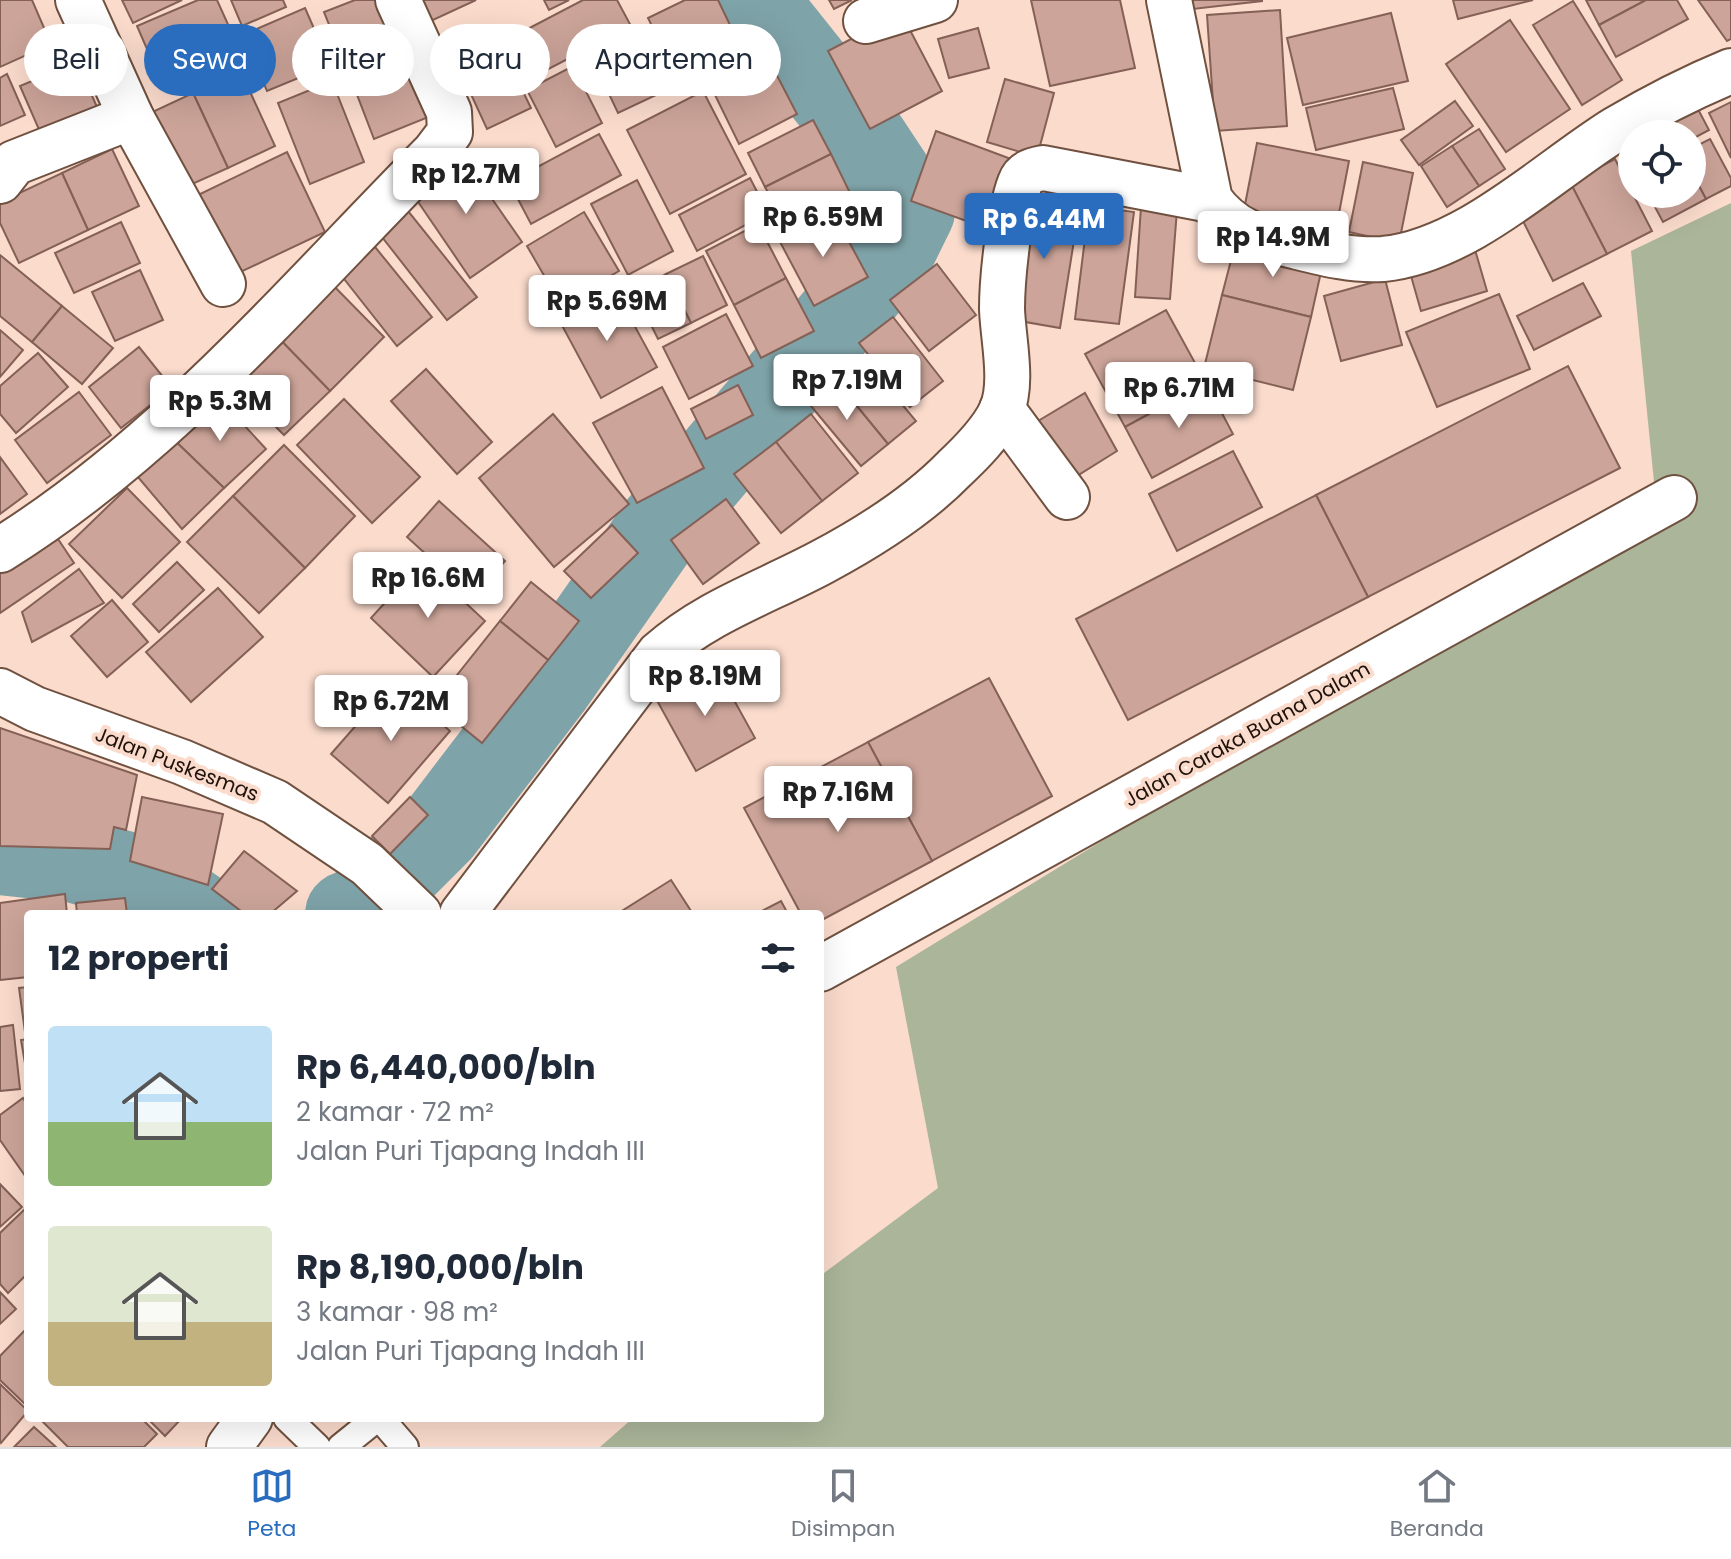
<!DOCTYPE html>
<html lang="id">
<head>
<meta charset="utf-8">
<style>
  body { margin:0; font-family:Poppins,sans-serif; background:#f6f6f7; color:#1f2937; height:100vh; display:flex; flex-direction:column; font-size:30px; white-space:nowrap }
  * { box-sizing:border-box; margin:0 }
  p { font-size:26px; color:#747a83 }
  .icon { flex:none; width:44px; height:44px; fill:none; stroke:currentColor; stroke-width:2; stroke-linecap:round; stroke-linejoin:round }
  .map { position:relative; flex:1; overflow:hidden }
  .panel { position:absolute; left:24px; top:910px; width:800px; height:512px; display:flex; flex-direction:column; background:#fff; border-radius:8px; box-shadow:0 8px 32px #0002 }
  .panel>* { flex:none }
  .hud { position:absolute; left:24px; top:24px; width:800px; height:72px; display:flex; gap:16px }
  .buttons { position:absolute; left:1618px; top:120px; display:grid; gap:16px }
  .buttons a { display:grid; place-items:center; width:88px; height:88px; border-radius:50%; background:#fff; box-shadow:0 8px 32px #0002; font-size:40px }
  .price { position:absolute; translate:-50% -68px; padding:0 18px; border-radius:8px; background:#fff; color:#222; font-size:26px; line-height:52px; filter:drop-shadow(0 2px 4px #0008) }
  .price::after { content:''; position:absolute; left:50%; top:48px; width:24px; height:18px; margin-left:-12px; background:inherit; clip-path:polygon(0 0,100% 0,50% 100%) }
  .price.on { background:#2a6dbe; color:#fff }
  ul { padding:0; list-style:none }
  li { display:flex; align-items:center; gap:24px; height:200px; padding:0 24px }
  li span { display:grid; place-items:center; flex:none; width:224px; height:160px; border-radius:8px; color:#555 }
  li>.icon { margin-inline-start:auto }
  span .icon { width:96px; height:96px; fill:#fffc; stroke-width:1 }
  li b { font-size:34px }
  h2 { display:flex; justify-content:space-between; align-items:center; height:96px; padding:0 24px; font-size:34px }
  .pill { padding:0 28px; border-radius:36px; background:#fff; box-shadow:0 8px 32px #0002; font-size:28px; line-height:72px }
  .pill.on { background:#2a6dbe; color:#fff }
  .tab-bar { display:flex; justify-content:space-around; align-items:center; height:112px; border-top:2px solid #e0e1e3; background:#fff; font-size:22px; color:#747a83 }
  .tab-bar a { display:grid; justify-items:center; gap:4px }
  .tab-bar .on { color:#2a6dbe }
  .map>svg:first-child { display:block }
  .forest { fill:#aab599 }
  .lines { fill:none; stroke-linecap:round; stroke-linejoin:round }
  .river { stroke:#7ea3a8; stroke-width:86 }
  .building { fill:#cca499; stroke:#846056; stroke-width:2 }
  .lane-casing { stroke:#705140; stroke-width:30 }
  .street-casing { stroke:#705140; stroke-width:48 }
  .secondary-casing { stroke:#705140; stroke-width:48 }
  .lane { stroke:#fff; stroke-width:26 }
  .street { stroke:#fff; stroke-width:44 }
  .secondary { stroke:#fff; stroke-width:44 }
  .labels { text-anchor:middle; stroke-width:8; stroke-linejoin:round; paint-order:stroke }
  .street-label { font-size:20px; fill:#1f120b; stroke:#fadbcc }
</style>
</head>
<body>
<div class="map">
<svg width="1731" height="1447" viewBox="0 0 1731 1447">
  <rect width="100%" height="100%" fill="#fadbcc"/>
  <!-- forest -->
  <polygon class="forest" points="1731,203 1731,1447 600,1447 633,1418 820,1418 820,1276 938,1188 896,967 1656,502 1631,251"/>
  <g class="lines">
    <!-- river -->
    <g class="river">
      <polyline points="0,852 75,860 149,881 197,914"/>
      <polyline points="348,914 358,911 440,829 549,686 661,526 889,258 912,211 861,134 754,0"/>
    </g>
  </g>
  <!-- building -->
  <g class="building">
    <polygon points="0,0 32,0 51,44 0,67"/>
    <polygon points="122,0 182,0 133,23"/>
    <polygon points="198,0 217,0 240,51 163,86 137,26"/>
    <polygon points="231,0 283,0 286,7 242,26"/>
    <polygon points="355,0 385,0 408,56 351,79 324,12"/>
    <polygon points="408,0 476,0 420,26"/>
    <polygon points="544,0 569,0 549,10"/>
    <polygon points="583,0 617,0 631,26 539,74 518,34"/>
    <polygon points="685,0 718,0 744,54 680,84 648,18"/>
    <polygon points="829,0 852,0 834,9"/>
    <polygon points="1031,0 1120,0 1135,68 1050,86"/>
    <polygon points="1192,0 1262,0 1262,1 1193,9"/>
    <polygon points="1453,0 1533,0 1458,19"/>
    <polygon points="1586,0 1646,0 1599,25"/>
    <polygon points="1646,0 1677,0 1688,19 1616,57 1599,25"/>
    <polygon points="1698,0 1731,0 1731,39 1727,41"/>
    <polygon points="1573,1 1622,80 1582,105 1533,25"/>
    <polygon points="305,8 330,65 267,91 243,35"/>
    <polygon points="1280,10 1287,126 1215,131 1207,15"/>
    <polygon points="901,13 942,91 870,129 828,51"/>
    <polygon points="1391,13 1408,81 1303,105 1287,38"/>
    <polygon points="1510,20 1570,109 1506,152 1446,64"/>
    <polygon points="645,28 673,87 618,113 590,54"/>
    <polygon points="978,28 989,68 949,78 938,39"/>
    <polygon points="500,44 531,108 487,129 457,64"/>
    <polygon points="408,56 431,116 374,139 351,79"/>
    <polygon points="77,62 101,116 44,141 20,86"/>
    <polygon points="771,64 797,114 739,144 714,93"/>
    <polygon points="573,66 602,123 556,147 527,90"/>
    <polygon points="240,70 275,146 228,168 193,93"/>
    <polygon points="7,74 25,115 0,126 0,78"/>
    <polygon points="1005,79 1054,93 1037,157 987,142"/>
    <polygon points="332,81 364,162 310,184 278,103"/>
    <polygon points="1393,88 1404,129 1316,150 1306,108"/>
    <polygon points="703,91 746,174 670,214 627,130"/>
    <polygon points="193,93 228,168 181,189 146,115"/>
    <polygon points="1690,94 1709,130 1692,139 1692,134 1632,134 1632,161 1617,132"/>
    <polygon points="1455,101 1473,126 1419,165 1401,140"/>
    <polygon points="1731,102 1731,158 1709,113"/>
    <polygon points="813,120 831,154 765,187 748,153"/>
    <polygon points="1479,129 1505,169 1479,186 1452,146"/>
    <polygon points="936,131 1019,162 994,231 911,201"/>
    <polygon points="599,134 621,175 531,224 509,182"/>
    <polygon points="1710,139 1731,178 1731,186 1706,199 1692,173 1692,148"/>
    <polygon points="1257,143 1349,161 1335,234 1243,215"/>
    <polygon points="1452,146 1479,186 1447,207 1421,166"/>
    <polygon points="112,149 139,206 88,230 62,173"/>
    <polygon points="287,152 325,232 234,275 196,196"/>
    <polygon points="461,154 522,242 470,278 410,190"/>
    <polygon points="831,154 852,197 787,229 765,187"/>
    <polygon points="1615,159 1652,231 1607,254 1570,182"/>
    <polygon points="1363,162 1413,173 1399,243 1349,232"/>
    <polygon points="62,173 88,230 19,263 0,223 0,202"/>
    <polygon points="1692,173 1706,199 1663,222 1648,194 1692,194"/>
    <polygon points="750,178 768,213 697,251 679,215"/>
    <polygon points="637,180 673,251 628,275 591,204"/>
    <polygon points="1570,182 1607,254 1553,281 1517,209"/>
    <polygon points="1028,194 1080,203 1060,328 1008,319"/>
    <polygon points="400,201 477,297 447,320 371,223"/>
    <polygon points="1089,206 1134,212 1119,324 1075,319"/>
    <polygon points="1141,207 1177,210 1170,299 1135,297"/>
    <polygon points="584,212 619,271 561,305 527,246"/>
    <polygon points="833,212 868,277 814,306 779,240"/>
    <polygon points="121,222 140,263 74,293 55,253"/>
    <polygon points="758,224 786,278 734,305 706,251"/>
    <polygon points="1471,236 1487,291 1421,311 1405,255"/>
    <polygon points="1236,241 1323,263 1311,317 1222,295"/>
    <polygon points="371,242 432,317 397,346 337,270"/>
    <polygon points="0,255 62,306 32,342 0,316"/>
    <polygon points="703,256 727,305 691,323 666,274"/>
    <polygon points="937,264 976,315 929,351 890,300"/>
    <polygon points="140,270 163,320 115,341 92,292"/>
    <polygon points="322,274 384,337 330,391 268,327"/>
    <polygon points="666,274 691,323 658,339 634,291"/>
    <polygon points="786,278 814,331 761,358 734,305"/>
    <polygon points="1385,279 1402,345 1341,361 1324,296"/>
    <polygon points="1583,283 1601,316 1534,350 1517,316"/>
    <polygon points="614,288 657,367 601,398 558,318"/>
    <polygon points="1499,294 1530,369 1437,407 1406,332"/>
    <polygon points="1222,295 1311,317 1293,390 1204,368"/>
    <polygon points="62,306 113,348 82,384 32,342"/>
    <polygon points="1166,310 1206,383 1125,427 1085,354"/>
    <polygon points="726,314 753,366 689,399 663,347"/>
    <polygon points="893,317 943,381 910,407 859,343"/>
    <polygon points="268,327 330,391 284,435 222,373"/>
    <polygon points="0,330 23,350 0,377"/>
    <polygon points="139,347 172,388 121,428 89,387"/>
    <polygon points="38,353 68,387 16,433 0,414 0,386"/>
    <polygon points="861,355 916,421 888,444 833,377"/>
    <polygon points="1568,366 1620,468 1368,597 1316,495"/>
    <polygon points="426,369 492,442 457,474 391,401"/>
    <polygon points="833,377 888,444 861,466 806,400"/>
    <polygon points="1206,383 1233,434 1152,478 1125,427"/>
    <polygon points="738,385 753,415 706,439 691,409"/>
    <polygon points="662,387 704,468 637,503 593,423"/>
    <polygon points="79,392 111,435 47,483 15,440"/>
    <polygon points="1085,393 1117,451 1072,479 1038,421"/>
    <polygon points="344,399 420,477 372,523 297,445"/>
    <polygon points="221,400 266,449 224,488 170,436"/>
    <polygon points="553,414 629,504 554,567 479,478"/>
    <polygon points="811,414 858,473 822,501 776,442"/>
    <polygon points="170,436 224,488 182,529 132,470"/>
    <polygon points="776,442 822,501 781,533 734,474"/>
    <polygon points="284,445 355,516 305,568 233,496"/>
    <polygon points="1233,451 1262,507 1177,551 1149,494"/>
    <polygon points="0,457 27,494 0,514"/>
    <polygon points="127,488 180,542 122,598 69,544"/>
    <polygon points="1316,495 1368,597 1128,720 1076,619"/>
    <polygon points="233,496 305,568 259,613 187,542"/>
    <polygon points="726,499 759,543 703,584 671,540"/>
    <polygon points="439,501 505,561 473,597 407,537"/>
    <polygon points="612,525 638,553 591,598 564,571"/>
    <polygon points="54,533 74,563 0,613 0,571"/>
    <polygon points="177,562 204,590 159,632 133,604"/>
    <polygon points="422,562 485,621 433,677 371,618"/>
    <polygon points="79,569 104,603 32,642 22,612"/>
    <polygon points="531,582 579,621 548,660 500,621"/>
    <polygon points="218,588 263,637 191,702 146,652"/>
    <polygon points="112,600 148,642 107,677 71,636"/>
    <polygon points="500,621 548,660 482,743 434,704"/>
    <polygon points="714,664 755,738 696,771 655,697"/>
    <polygon points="989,678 1052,796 932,861 868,742"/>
    <polygon points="394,682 450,731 388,803 331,754"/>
    <polygon points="0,728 137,775 126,830 114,827 110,849 0,846"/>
    <polygon points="868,742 932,861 820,921 820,914 801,914 744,808"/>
    <polygon points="142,797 223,814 208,885 130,861"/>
    <polygon points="410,797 428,815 390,854 372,836"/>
    <polygon points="244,851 297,891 270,914 245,914 212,889"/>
    <polygon points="671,880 693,914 617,914"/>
    <polygon points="65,894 67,914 28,914 28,977 0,980 0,903"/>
    <polygon points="125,898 127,914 77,914 76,903"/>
    <polygon points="781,901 788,914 756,914"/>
    <polygon points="28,987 28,1032 25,1032 19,988"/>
    <polygon points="13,1025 20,1089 0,1091 0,1027"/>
    <polygon points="28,1039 28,1081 21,1040"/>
    <polygon points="23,1098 28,1106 28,1180 0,1140 0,1115"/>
    <polygon points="0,1184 22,1207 0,1227"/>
    <polygon points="25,1209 28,1212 28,1273 8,1293 0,1284 0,1233"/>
    <polygon points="0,1292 16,1309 0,1324"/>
    <polygon points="28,1327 28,1407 0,1380 0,1356"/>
    <polygon points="0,1384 28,1411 1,1443 0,1441"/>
    <polygon points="39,1418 141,1418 157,1434 144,1447 68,1447"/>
    <polygon points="147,1418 182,1418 165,1436"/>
    <polygon points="34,1427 56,1447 14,1447"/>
  </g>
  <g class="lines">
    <!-- lane casing -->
    <g class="lane-casing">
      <g id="lane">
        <polyline points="287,1418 317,1447"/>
        <polyline points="380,1418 405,1447"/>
        <polyline points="341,1447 377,1418"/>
      </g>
    </g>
    <!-- street casing -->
    <g class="street-casing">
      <g id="street">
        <polyline points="78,0 131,117 223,284"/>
        <path d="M1169 0 1210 200C1234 233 1261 238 1298 247 1326 254 1354 261 1383 259 1467 251 1548 171 1616 129 1653 107 1692 87 1731 71"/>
        <polyline points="866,21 935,0"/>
        <polyline points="0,181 14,163 131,117"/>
        <polyline points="1002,409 1067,497"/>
        <path d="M0 550C166 447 297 291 434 153L450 132 449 112 398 0"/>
        <path d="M462 914 659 654C707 611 766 592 822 562 869 537 918 506 955 468 972 452 991 433 1001 412 1014 384 1003 339 1002 309 1002 279 1009 211 1020 183 1024 172 1033 170 1043 168L1210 200"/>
        <polyline points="820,969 1674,498"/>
      </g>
    </g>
    <!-- secondary casing -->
    <g class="secondary-casing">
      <g id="secondary">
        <polyline points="0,691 35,709 182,762 275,802 367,864 419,914"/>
        <polyline points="229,1447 250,1418"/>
      </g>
    </g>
    <!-- lane -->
    <use href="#lane" class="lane"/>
    <!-- street -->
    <use href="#street" class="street"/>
    <!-- secondary -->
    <use href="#secondary" class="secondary"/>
  </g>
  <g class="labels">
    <!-- street labels -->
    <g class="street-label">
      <text transform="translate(1247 734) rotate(-29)" y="7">Jalan Caraka Buana Dalam</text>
      <text transform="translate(177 764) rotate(21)" y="7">Jalan Puskesmas</text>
    </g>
  </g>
</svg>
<div class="buttons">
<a><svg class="icon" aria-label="locate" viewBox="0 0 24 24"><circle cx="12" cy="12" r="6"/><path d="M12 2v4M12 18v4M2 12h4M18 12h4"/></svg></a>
</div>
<b class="price" style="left:466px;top:216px">Rp 12.7M</b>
<b class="price" style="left:823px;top:259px">Rp 6.59M</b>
<b class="price on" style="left:1044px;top:261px">Rp 6.44M</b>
<b class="price" style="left:1273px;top:279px">Rp 14.9M</b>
<b class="price" style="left:607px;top:343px">Rp 5.69M</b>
<b class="price" style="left:847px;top:422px">Rp 7.19M</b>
<b class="price" style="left:1179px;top:430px">Rp 6.71M</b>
<b class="price" style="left:220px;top:443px">Rp 5.3M</b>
<b class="price" style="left:428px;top:620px">Rp 16.6M</b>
<b class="price" style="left:705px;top:718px">Rp 8.19M</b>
<b class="price" style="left:391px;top:743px">Rp 6.72M</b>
<b class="price" style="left:838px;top:834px">Rp 7.16M</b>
<div class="hud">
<a class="pill">Beli</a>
<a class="pill on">Sewa</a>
<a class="pill">Filter</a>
<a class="pill">Baru</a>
<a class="pill">Apartemen</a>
</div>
<section class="panel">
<h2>12 properti<svg class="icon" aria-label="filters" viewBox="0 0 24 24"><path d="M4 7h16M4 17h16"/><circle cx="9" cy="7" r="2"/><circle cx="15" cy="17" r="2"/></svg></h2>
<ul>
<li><span style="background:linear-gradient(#bfe0f5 60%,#8fb573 0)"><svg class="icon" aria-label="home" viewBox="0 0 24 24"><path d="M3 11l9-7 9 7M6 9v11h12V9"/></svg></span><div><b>Rp 6,440,000/bln</b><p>2 kamar · 72 m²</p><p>Jalan Puri Tjapang Indah III</p></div></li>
<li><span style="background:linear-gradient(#dfe7d0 60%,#c2b280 0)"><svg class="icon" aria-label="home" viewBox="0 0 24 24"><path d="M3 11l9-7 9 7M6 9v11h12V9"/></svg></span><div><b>Rp 8,190,000/bln</b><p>3 kamar · 98 m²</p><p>Jalan Puri Tjapang Indah III</p></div></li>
</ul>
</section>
</div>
<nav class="tab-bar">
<a class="on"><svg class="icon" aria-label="map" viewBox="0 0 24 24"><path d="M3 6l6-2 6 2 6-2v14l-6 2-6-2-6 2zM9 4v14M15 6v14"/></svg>Peta</a>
<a><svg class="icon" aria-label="saved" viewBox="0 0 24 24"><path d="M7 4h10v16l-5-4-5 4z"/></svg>Disimpan</a>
<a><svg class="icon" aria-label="home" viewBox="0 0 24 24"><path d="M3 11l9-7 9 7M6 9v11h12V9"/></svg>Beranda</a>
</nav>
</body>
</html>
